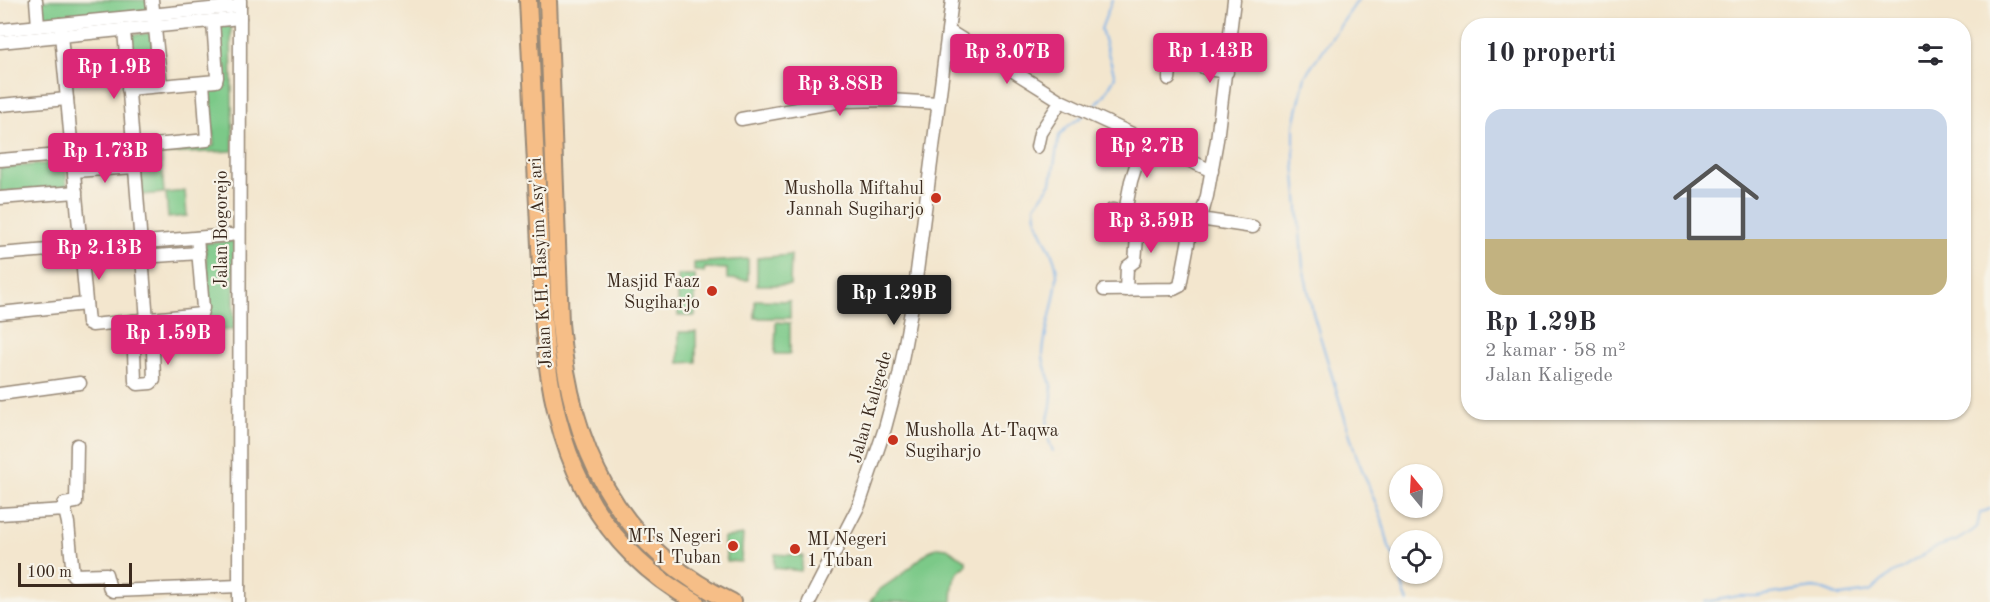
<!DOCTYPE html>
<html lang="id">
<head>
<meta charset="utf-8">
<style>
  body { margin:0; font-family:"Old Standard TT",serif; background:#f7f7f7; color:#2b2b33; height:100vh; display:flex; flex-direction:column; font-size:22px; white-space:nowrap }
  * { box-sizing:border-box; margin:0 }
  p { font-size:20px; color:#7c7c81 }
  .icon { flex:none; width:33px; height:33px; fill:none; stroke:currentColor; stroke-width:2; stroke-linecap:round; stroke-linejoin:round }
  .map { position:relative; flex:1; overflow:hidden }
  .drawer { position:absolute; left:1461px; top:18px; width:510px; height:402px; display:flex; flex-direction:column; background:#fff; border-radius:24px; box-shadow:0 2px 4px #0004 }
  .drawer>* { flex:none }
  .needle { width:39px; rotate:342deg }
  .tools { position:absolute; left:1389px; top:464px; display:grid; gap:12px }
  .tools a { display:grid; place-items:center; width:54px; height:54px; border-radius:50%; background:#fff; box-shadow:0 2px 4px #0004; font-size:30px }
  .scale { position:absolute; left:18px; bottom:15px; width:114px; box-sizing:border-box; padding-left:6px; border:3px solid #3b2a1e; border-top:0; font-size:16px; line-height:21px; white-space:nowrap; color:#3b2a1e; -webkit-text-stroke:4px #f7f3e8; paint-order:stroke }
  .price { position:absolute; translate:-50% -51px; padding:0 14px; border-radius:6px; background:#db2777; color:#fff; font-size:20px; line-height:39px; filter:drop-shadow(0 2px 3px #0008) }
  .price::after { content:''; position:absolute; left:50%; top:36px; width:18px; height:14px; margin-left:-9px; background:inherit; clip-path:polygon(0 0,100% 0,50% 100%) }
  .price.active { background:#222; color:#fff }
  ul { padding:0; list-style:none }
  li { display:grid; align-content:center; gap:12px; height:318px; padding:0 24px }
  li span { display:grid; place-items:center; height:186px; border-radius:18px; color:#555 }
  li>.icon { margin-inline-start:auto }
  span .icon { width:108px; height:108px; fill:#fffc; stroke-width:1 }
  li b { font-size:26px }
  h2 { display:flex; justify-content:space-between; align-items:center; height:72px; padding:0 24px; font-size:26px }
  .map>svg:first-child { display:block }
  .green { fill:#7cc988; stroke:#5c7a53; stroke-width:1.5 }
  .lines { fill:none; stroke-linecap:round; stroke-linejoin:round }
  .stream { stroke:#79b1e9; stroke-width:2 }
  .minor-casing { stroke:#978876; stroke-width:15 }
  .highway-casing { stroke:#978876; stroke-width:20 }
  .minor { stroke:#fff; stroke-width:12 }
  .highway { stroke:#f6be87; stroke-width:16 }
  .poi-dot { fill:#c8321e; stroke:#f7f3e8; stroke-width:2 }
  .labels { text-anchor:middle; stroke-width:4.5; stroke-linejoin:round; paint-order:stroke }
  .poi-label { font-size:18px; fill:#3b2a1e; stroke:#f7f3e8; text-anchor:end }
  .street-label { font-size:18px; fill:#3b2a1e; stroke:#f7f3e8 }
</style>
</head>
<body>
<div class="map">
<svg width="1990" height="602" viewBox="0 0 1990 602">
  <rect width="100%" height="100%" fill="#f7f3e8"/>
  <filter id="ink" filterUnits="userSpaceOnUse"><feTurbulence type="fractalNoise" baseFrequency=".0167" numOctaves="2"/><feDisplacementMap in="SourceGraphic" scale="12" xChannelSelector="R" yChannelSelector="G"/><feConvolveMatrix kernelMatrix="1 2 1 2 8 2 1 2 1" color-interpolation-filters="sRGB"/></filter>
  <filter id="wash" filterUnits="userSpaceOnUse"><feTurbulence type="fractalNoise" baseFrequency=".008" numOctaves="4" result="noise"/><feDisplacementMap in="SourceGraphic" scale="24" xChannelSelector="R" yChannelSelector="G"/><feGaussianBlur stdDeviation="1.35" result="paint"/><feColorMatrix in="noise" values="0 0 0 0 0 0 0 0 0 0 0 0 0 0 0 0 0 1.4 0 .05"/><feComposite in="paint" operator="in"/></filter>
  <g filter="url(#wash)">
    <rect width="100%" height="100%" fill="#f3e6ce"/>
    <!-- green -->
    <g class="green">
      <polygon points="41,0 148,0 149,12 43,22"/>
      <polygon points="231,25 233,151 161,154 164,193 142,195 138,152 214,146 209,87 222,86 217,26"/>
      <polygon points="152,33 156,81 133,83 128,35"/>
      <polygon points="65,162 67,186 0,192 0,168"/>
      <polygon points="185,191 187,216 168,218 166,193"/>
      <polygon points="234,241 234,330 183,331 182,324 211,320 205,243"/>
      <polygon points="791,255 790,285 757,285 757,258"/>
      <polygon points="748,259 748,280 727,279 727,269 705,268 704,272 694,271 694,263"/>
      <rect x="678" y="275" width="17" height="41"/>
      <polygon points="755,300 790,301 790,318 755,318"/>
      <polygon points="776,322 790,323 790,354 775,354"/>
      <polygon points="679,332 696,332 696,362 679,363"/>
      <polygon points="743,535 741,562 727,561 723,538"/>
      <path d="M939 547 947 548 966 561V566C951 574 953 587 952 602H870L879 590 901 575 929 551Z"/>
      <polygon points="775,554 803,556 801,571 774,568"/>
    </g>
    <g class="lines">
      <!-- stream -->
      <g class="stream">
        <polyline points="1358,0 1305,76 1294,125 1294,162 1303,267 1313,313 1355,452 1382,519 1389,547 1400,568"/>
        <polyline points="1091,110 1104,96 1115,77 1101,29 1112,0"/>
        <path d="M1053 451C1040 422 1052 419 1052 393 1052 379 1042 367 1043 353 1045 327 1056 302 1057 276 1057 250 1034 231 1035 206L1051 183 1059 136 1067 127 1084 115"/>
        <polyline points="1400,573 1404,592 1408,602"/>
        <polyline points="1705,602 1738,596 1757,596 1813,588 1821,589 1840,596 1870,592 1887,577 1938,546 1956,541 1972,531 1977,527 1980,513 1990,509"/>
      </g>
    </g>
  </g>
  <g filter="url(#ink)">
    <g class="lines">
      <!-- minor casing -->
      <g class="minor-casing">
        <g id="minor">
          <polyline points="36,0 38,26"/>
          <polyline points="152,0 161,86"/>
          <polyline points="60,24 88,323 92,325 201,314 203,308 197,238"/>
          <polyline points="0,30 240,6"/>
          <polyline points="124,30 147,320"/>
          <polyline points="949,31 1061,101 1212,171"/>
          <polyline points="0,42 240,18"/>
          <polyline points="1169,79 1171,62 1175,59 1183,59 1208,69 1227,72"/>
          <polyline points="128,89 216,81 217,77 213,21"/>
          <polyline points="0,105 67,99"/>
          <polyline points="741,119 842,101 889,100 938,103"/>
          <polyline points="133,147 207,140 203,83"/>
          <polyline points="1037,147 1040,133 1061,101"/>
          <polyline points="0,160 72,154"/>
          <polyline points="74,171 135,167"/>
          <polyline points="0,198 76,192"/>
          <polyline points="1112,210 1194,220"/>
          <polyline points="1125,212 1131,181 1144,141"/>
          <polyline points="1200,219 1253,227"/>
          <polyline points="0,254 230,235"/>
          <polyline points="142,257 199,253"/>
          <polyline points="1104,290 1174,289 1180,286 1192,223 1201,217 1207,196 1217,140 1234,0"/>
          <polyline points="1126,290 1127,267 1135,261 1139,214"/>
          <polyline points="0,313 86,304"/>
          <polyline points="133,321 135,381 138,384 151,383 154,380 152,319"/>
          <polyline points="0,394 80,383"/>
          <polyline points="64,510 64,504 76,502 77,445"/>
          <polyline points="0,514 65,510 68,523 73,575 106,574 110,589 113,591 239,586"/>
          <polyline points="239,602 240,0"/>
          <polyline points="809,602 859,505 885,428 899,376 914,295 952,0"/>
        </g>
      </g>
      <!-- highway casing -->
      <g class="highway-casing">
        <g id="highway">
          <path d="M528 0 544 328C552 444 590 544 696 602"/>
          <path d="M548 0 560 323C570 447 616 547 732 602"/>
        </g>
      </g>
      <!-- minor -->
      <use href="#minor" class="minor"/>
      <!-- highway -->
      <use href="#highway" class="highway"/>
    </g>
  </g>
  <!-- markers -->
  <g class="poi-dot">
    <circle cx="936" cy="198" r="6"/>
    <circle cx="712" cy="291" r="6"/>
    <circle cx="893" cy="440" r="6"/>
    <circle cx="733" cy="546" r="6"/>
    <circle cx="795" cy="549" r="6"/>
  </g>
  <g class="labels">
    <!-- poi labels -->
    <g class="poi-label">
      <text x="924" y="194">Musholla Miftahul<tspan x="924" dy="21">Jannah Sugiharjo</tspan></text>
      <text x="700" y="287">Masjid Faaz<tspan x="700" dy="21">Sugiharjo</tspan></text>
      <text x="905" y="436" text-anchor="start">Musholla At-Taqwa<tspan x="905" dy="21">Sugiharjo</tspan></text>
      <text x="721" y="542">MTs Negeri<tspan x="721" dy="21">1 Tuban</tspan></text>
      <text x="807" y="545" text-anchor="start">MI Negeri<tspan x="807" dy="21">1 Tuban</tspan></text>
    </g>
    <!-- street labels -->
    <g class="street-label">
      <text transform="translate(221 229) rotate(-90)" y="6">Jalan Bogorejo</text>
      <text transform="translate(540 263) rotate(-93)" y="6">Jalan K.H. Hasyim Asy'ari</text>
      <text transform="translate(870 407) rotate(-74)" y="6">Jalan Kaligede</text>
    </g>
  </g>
</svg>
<div class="tools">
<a><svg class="needle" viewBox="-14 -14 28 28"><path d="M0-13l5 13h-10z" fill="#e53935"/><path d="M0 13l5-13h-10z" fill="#7c7c81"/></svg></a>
<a><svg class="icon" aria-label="locate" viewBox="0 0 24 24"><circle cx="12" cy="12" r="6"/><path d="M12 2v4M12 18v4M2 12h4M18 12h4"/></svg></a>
</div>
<div class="scale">100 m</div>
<b class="price" style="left:1210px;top:84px">Rp 1.43B</b>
<b class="price" style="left:1007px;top:85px">Rp 3.07B</b>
<b class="price" style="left:114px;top:100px">Rp 1.9B</b>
<b class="price" style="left:840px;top:117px">Rp 3.88B</b>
<b class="price" style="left:1147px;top:179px">Rp 2.7B</b>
<b class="price" style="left:105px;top:184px">Rp 1.73B</b>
<b class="price" style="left:1151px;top:254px">Rp 3.59B</b>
<b class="price" style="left:99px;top:281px">Rp 2.13B</b>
<b class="price active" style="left:894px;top:326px">Rp 1.29B</b>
<b class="price" style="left:168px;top:366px">Rp 1.59B</b>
<section class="drawer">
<h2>10 properti<svg class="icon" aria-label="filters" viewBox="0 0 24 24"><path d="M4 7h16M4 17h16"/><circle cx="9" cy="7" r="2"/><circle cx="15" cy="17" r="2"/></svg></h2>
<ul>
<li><span style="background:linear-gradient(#c9d6e8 70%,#c2b280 0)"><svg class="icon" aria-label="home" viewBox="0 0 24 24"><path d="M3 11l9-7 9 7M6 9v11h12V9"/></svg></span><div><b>Rp 1.29B</b><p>2 kamar · 58 m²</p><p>Jalan Kaligede</p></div></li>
</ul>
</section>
</div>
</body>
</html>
